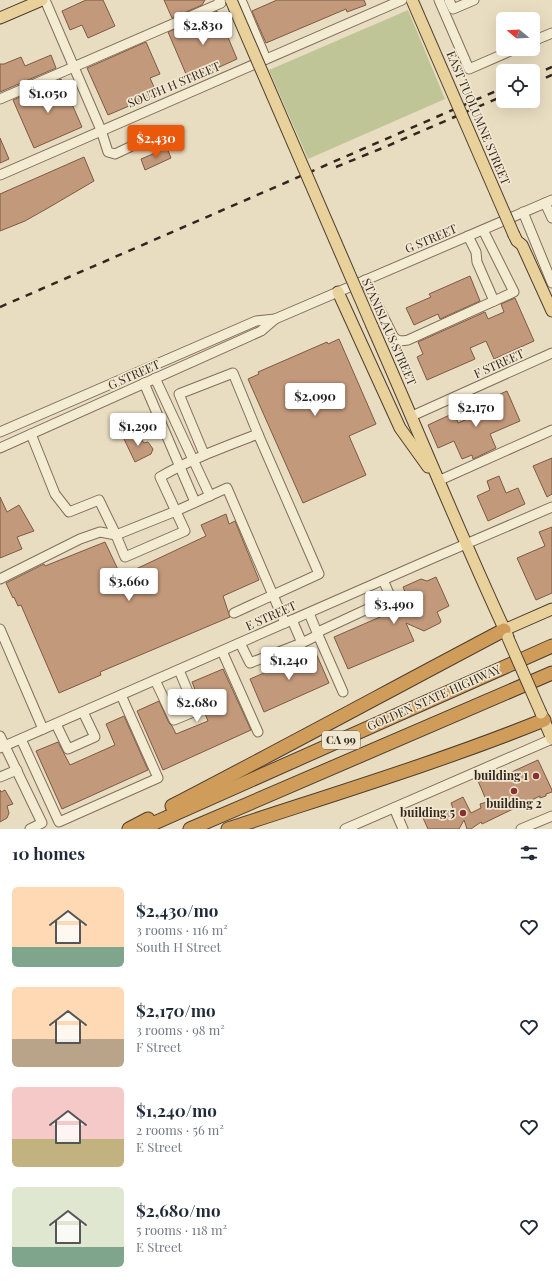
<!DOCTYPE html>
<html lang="en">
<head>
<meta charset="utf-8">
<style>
  body { margin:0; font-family:"Playfair Display",serif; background:#f2f2f3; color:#1f2937; height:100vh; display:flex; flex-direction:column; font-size:15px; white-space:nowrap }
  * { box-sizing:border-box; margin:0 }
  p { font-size:13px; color:#747a83 }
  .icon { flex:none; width:22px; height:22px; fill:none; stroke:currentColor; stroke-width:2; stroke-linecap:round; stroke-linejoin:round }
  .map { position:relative; height:829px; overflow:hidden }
  .details { display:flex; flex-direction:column; background:#fff; flex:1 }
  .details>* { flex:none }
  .needle { width:26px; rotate:288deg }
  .controls { position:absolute; left:496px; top:12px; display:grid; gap:8px }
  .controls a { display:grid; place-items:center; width:44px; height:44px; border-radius:6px; background:#fff; box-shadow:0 4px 16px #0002; font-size:20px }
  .price { position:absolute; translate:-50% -34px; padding:0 9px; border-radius:4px; background:#fff; color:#222; font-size:13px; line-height:26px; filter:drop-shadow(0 1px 2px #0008) }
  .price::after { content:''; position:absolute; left:50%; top:24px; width:12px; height:9px; margin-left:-6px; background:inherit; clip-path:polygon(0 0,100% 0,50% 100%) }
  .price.on { background:#ea580c; color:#fff }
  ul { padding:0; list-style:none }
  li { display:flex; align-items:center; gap:12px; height:100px; padding:0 12px }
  li span { display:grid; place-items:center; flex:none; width:112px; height:80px; border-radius:6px; color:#555 }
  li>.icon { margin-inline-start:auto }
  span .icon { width:48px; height:48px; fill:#fffc; stroke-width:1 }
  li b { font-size:17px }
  h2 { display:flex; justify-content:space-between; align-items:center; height:48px; padding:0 12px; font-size:17px }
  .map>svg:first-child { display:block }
  .green { fill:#c0c597 }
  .building { fill:#c3997b; stroke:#7d5a43 }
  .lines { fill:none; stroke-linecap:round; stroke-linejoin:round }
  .minor-casing { stroke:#806f5b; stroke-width:11 }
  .major-casing { stroke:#4e3d2f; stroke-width:13 }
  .highway-casing { stroke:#4e3d2f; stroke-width:15 }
  .minor { stroke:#f4ebd3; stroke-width:9 }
  .major { stroke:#e9d19c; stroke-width:11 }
  .highway { stroke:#d09c59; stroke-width:13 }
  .rail { stroke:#31271d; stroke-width:2.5; stroke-dasharray:7 7; stroke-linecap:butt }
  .major-bridge-casing { stroke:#4e3d2f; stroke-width:13; stroke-linecap:butt }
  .major-bridge { stroke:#e9d19c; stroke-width:11 }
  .poi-dot { fill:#893131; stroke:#f1e7d0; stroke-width:1.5 }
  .labels { text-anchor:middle; stroke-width:3.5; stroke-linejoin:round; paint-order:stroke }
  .shield { fill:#f1e7d0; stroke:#6b6153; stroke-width:1 }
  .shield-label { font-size:11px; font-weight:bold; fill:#31271d }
  .street-label { font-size:12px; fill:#31271d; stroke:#f1e7d0 }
  .poi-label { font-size:12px; font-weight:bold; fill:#31271d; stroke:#f1e7d0; text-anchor:end }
</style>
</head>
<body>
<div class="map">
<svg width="552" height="829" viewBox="0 0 552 829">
  <rect width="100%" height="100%" fill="#e9ddc1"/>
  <!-- green -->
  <polygon class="green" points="408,10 445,99 308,159 269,70"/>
  <!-- building -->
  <g class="building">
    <polygon points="86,0 103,0 115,26 88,38 82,25 70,30 62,11"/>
    <polygon points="164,0 205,0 202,5 172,18"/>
    <polygon points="277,0 364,0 366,5 347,12 346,9 266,43 252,11"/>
    <polygon points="217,11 237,59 189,81 168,32"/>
    <polygon points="146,42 160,74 150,78 157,94 108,115 87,68"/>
    <polygon points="51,55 56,68 0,92 0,64 4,64 21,57 25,66"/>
    <polygon points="61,79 82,127 34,148 13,100"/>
    <polygon points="0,138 9,159 0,163"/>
    <polygon points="167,148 171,158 145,170 141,159"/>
    <polygon points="84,157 94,181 48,208 25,221 0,231 0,194"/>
    <polygon points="470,276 480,301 440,319 438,314 414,325 406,308 431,297 429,294"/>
    <polygon points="515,298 534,341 494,359 486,341 470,348 475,359 427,380 417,357 423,354 418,342 485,312 488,319 504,312 501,304"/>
    <polygon points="339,339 376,424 349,436 366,475 303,503 248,379 259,374 258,372 327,342 328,344"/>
    <polygon points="507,391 520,421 490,434 496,448 473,459 472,455 462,459 454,441 438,448 428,425 454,413 458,423 491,409 487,400"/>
    <polygon points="136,432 144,443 148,442 153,449 151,454 135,462 124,439"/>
    <polygon points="552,458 552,494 547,497 533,466"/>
    <polygon points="499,476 506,493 518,488 525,504 488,521 477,496 490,490 487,481"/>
    <polygon points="0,497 7,512 19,505 34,531 17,537 22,549 0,558"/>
    <polygon points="226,514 229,524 235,521 259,580 223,596 230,617 100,672 101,675 59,693 21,605 18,606 14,597 13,598 6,583 44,564 45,566 105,542 121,576 206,536 201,525"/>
    <polygon points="552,527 552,593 536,600 517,558 545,546 539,532"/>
    <polygon points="436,577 449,606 437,612 441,621 440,623 424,631 406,623 414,641 348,669 334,637 410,604 403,587 421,579 427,581"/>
    <polygon points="315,651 329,683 264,712 250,679"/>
    <polygon points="223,669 251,730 163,770 137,711 159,701 169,723 172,726 176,734 208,721 192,682"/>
    <polygon points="124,716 148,770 62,809 36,751 58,742 70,765 115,745 106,724"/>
    <polygon points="538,760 552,790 552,792 546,794 546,796 540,798 540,796 482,824 481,822 471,829 467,829 464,820 459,829 428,829 423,818 429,815 434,819 444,812 454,811 451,803 463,797 471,813 481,808 480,804 487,802 478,781 489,776 490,779 493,777 494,780"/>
    <polygon points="0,790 1,792 5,790 13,804 7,806 9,813 7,818 0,822"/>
  </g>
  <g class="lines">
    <!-- minor casing -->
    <g class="minor-casing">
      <g id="minor">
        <polyline points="45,0 101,130 108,152 115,154 151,137"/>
        <polyline points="241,0 266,59"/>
        <polyline points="439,0 469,69 515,49"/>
        <polyline points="449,0 453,9 474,0"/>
        <polyline points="533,41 552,33"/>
        <polyline points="0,99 221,3 219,0"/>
        <polyline points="0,175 402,0"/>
        <polyline points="545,203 552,218"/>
        <polyline points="523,212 552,283"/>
        <polyline points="468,236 476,252 477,262 494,301"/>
        <path d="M365 280 393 336C397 342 402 341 408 340L514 292 483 230"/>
        <polyline points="155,378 210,496"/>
        <polyline points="144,383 195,502"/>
        <polyline points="412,416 552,353"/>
        <polyline points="0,432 256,321 275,319 552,200"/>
        <polyline points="31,434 55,494 69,512 99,500 116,535"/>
        <polyline points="0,448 261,331 275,319"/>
        <path d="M204 454 179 394 233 373 258 434C224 447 191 459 160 477L185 531 125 557 116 535 176 511 227 488 285 623"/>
        <polyline points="438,481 552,430"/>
        <polyline points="0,579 80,539 100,532 116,535"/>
        <polyline points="234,613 319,574 258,434"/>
        <polyline points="309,613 318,635 320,631 391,598 383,580"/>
        <polyline points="292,620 302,643 318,635 343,692"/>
        <polyline points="0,629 43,729"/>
        <polyline points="240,643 250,663 302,643"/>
        <polyline points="222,651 258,732"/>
        <polyline points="155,680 174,720 196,711 179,670"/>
        <polyline points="56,724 68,749 95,737 83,712"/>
        <polyline points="0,736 42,823 30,829"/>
        <polyline points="21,739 59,822 158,778 121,695"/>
        <polyline points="0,748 431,559 552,507"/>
        <polyline points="0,777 17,770"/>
        <polyline points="394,808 403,829"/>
        <polyline points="345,829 552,739"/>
        <polyline points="521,829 552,816"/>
      </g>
    </g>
    <!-- major casing -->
    <g class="major-casing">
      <g id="major">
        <polyline points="0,18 42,0"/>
        <polyline points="514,235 517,241 522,245 552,311"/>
        <polyline points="338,292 400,428 428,467"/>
        <path d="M372 326C418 430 460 534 508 637"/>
        <polyline points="504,630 552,609"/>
        <polyline points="541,713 552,739"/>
      </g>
    </g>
    <!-- highway casing -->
    <g class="highway-casing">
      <g id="highway">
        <path d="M172 806C284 748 394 688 504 630"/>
        <polyline points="129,829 148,819"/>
        <polyline points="141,829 552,646"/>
        <polyline points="190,829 552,673"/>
        <path d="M228 829C334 794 440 762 544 720"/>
      </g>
    </g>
    <!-- minor -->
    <use href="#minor" class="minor"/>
    <!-- major -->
    <use href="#major" class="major"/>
    <!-- highway -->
    <use href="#highway" class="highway"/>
    <!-- rail -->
    <g class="rail">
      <polyline points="533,75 552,67"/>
      <polyline points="533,83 552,75"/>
      <polyline points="336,167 385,147 503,96"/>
      <polyline points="0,307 503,88"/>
    </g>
    <!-- major-bridge casing -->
    <g class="major-bridge-casing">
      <g id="major-bridge">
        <polyline points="231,0 372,326"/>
        <polyline points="412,0 514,235"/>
        <polyline points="508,638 541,713"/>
      </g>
    </g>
    <!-- major-bridge -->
    <use href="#major-bridge" class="major-bridge"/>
  </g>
  <!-- markers -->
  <g class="poi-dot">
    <circle cx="536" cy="776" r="4"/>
    <circle cx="514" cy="791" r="4"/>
    <circle cx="463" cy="813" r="4"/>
  </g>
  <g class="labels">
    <!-- shield labels -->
    <rect class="shield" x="322" y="731" width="38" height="18" rx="3"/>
    <g class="shield-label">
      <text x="341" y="744">CA 99</text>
    </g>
    <!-- street labels -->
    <g class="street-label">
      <text transform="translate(174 85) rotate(-23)" y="4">SOUTH H STREET</text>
      <text transform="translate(478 118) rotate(67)" y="4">EAST TUOLUMNE STREET</text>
      <text transform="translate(431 239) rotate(-23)" y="4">G STREET</text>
      <text transform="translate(389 332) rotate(66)" y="4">STANISLAUS STREET</text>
      <text transform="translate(499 364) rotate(-24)" y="4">F STREET</text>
      <text transform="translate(134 375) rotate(-24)" y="4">G STREET</text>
      <text transform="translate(271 616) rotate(-24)" y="4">E STREET</text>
      <text transform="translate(434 698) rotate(-24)" y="4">GOLDEN STATE HIGHWAY</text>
    </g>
    <!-- poi labels -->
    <g class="poi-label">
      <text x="528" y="780">building 1</text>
      <text x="514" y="808" text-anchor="middle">building 2</text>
      <text x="455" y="817">building 5</text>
    </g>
  </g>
</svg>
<div class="controls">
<a><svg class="needle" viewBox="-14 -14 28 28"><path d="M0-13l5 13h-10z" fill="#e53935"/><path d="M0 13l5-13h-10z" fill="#747a83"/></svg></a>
<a><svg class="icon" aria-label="locate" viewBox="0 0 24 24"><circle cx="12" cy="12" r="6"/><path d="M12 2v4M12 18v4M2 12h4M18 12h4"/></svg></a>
</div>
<b class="price" style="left:203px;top:46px">$2,830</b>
<b class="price" style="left:48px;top:114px">$1,050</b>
<b class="price on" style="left:156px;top:159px">$2,430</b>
<b class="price" style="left:315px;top:417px">$2,090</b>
<b class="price" style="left:476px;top:428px">$2,170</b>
<b class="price" style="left:138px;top:447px">$1,290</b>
<b class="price" style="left:129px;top:602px">$3,660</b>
<b class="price" style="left:394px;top:625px">$3,490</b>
<b class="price" style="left:289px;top:681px">$1,240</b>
<b class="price" style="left:197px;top:723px">$2,680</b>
</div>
<section class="details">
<h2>10 homes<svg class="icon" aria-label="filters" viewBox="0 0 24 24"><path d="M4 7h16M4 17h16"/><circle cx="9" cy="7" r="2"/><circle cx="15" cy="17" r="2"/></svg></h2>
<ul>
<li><span style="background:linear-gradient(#ffd9b3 75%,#7fa58c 0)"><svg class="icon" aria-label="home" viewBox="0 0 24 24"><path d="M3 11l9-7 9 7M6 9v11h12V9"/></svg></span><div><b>$2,430/mo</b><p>3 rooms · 116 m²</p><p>South H Street</p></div><svg class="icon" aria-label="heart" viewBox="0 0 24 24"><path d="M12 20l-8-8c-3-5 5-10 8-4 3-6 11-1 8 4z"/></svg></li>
<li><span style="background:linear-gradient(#ffd9b3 65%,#b9a48a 0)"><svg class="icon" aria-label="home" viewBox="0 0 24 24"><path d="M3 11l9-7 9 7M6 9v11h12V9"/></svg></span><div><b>$2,170/mo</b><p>3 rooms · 98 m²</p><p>F Street</p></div><svg class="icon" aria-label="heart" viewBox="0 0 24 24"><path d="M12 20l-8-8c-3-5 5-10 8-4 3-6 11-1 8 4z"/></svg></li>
<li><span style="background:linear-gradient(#f6c9c9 65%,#c2b280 0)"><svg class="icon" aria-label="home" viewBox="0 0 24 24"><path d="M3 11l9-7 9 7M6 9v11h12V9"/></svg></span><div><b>$1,240/mo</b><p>2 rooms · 56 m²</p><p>E Street</p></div><svg class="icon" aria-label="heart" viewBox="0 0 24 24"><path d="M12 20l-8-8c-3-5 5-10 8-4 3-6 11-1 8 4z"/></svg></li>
<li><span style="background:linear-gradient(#dfe7d0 75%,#7fa58c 0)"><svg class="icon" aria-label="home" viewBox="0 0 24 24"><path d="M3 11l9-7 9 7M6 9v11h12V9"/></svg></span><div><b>$2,680/mo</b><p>5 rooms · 118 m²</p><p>E Street</p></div><svg class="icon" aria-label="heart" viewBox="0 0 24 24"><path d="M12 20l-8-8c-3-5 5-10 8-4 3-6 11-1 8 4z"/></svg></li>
</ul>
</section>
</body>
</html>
